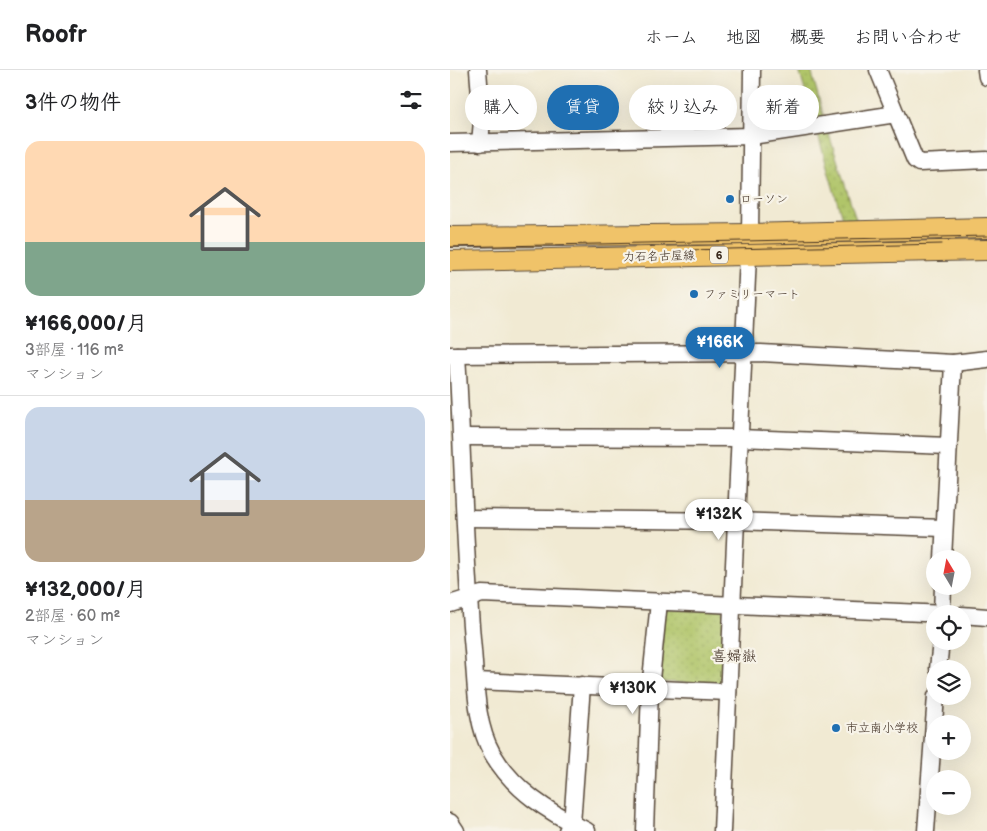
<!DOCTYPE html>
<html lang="ja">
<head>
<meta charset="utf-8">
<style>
  body { margin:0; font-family:"Balsamiq Sans","Klee One",sans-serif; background:#f6f6f6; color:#202124; height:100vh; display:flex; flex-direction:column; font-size:19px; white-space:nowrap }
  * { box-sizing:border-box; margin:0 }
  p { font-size:16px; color:#757577 }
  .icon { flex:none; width:28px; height:28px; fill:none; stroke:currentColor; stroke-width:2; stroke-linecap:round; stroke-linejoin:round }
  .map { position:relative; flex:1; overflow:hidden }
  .details { display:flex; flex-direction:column; background:#fff; width:450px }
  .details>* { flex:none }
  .hud { position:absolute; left:15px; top:15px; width:446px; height:45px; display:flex; gap:10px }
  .needle { width:32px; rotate:350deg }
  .fabs { position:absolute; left:476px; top:480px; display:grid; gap:10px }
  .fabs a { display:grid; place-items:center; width:45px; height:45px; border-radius:50%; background:#fff; box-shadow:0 5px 20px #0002; font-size:25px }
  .price { position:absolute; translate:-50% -42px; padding:0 11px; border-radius:18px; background:#fff; color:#222; font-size:16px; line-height:32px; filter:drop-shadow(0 1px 2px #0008) }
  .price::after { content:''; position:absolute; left:50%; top:30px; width:15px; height:11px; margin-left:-8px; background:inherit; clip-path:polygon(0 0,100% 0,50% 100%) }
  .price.on { background:#1f6fb2; color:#fff }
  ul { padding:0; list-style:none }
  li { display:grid; align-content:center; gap:10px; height:265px; padding:0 25px }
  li+li { border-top:1px solid #e0e0e0 }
  li span { display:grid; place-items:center; height:155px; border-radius:15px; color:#555 }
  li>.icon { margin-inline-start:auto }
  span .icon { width:90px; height:90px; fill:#fffc; stroke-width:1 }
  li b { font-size:21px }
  h2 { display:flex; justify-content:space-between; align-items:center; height:60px; padding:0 25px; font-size:21px }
  .pill { padding:0 18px; border-radius:22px; background:#fff; box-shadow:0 5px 20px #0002; font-size:18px; line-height:45px }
  .pill.on { background:#1f6fb2; color:#fff }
  header { display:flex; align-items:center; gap:30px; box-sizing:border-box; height:70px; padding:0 25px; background:#fff; border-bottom:1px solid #e0e0e0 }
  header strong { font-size:24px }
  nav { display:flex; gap:28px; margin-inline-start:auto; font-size:18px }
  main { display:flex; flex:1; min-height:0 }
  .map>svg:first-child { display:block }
  .park { fill:url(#park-dots); stroke:#767844 }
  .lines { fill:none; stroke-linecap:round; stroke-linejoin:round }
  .minor-casing { stroke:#564739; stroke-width:19 }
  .major-casing { stroke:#564739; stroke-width:22 }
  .minor { stroke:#fff; stroke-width:16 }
  .major { stroke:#f0c369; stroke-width:20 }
  .tram { stroke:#3b2a1e; stroke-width:1 }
  .poi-dot { fill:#1f6fb2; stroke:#f7f3e8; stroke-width:2 }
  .labels { text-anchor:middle; stroke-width:4.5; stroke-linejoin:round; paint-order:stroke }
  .shield { fill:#f7f3e8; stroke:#73665b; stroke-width:1 }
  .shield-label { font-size:11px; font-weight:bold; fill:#3b2a1e }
  .poi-label { font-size:12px; fill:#3b2a1e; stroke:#f7f3e8; text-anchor:start }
  .street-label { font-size:12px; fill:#3b2a1e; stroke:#f7f3e8 }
  .quarter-label { font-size:15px; fill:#3b2a1e; stroke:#f7f3e8 }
</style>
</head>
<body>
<header>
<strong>Roofr</strong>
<nav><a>ホーム</a><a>地図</a><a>概要</a><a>お問い合わせ</a></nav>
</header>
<main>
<section class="details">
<h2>3件の物件<svg class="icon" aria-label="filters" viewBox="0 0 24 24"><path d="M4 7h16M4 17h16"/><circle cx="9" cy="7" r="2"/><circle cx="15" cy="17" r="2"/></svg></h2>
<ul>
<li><span style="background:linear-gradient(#ffd9b3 65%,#7fa58c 0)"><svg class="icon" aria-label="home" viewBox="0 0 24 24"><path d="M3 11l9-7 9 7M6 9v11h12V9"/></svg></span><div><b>¥166,000/月</b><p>3部屋 · 116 m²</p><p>マンション</p></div></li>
<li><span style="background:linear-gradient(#c9d6e8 60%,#b9a48a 0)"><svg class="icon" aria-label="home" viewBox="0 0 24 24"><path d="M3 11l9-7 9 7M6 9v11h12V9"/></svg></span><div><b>¥132,000/月</b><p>2部屋 · 60 m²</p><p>マンション</p></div></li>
</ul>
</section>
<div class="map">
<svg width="537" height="761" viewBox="0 0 537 761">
  <defs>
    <pattern id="park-dots" width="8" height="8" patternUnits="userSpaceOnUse" patternTransform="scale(1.25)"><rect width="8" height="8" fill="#b0c569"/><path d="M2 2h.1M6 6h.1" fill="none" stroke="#98a95b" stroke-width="1.8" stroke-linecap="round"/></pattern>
  </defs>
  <rect width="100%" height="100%" fill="#f7f3e8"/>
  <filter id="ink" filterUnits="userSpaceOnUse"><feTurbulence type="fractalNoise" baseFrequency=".02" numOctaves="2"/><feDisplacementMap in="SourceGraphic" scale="10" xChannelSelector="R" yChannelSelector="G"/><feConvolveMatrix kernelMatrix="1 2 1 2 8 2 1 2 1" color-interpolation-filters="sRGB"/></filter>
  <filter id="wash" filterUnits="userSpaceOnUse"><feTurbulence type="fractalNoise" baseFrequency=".0096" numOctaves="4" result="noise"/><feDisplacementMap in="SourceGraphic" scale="20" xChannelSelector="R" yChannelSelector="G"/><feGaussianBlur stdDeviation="1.12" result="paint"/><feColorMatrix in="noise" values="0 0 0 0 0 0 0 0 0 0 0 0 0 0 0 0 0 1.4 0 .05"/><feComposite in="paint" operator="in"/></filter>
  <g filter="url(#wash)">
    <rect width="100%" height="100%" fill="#f1ead3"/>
    <!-- park -->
    <g class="park">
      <polygon points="349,0 361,0 376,55 408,155 394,155"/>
      <polygon points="272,538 276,544 272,614 212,612 209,608 211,539"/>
    </g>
  </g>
  <g filter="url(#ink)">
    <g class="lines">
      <!-- minor casing -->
      <g class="minor-casing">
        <g id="minor">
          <polyline points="28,0 32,51 30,73"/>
          <polyline points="428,0 446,44"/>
          <polyline points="536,0 537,7"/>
          <polyline points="0,73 302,66 446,44 465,90 469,93 537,90"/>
          <polyline points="300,164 302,0"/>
          <polyline points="0,285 311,283 503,293 537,289"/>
          <path d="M7 285C13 383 14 482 23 580 26 613 25 653 42 683 64 721 99 742 137 761"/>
          <polyline points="12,367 290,368 498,376"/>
          <polyline points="15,448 286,451 494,458"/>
          <polyline points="493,489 503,293"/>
          <polyline points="0,534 32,524 496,544"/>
          <polyline points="492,544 493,516"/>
          <polyline points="512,545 537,547"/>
          <polyline points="488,599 491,571"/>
          <polyline points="26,611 278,622"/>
          <polyline points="0,752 6,761"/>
          <polyline points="117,761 122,754 132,615"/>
          <polyline points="195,761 200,619 209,532"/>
          <polyline points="272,761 298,185"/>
          <polyline points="476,761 486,626"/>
        </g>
      </g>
      <!-- major casing -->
      <g class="major-casing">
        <g id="major">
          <polyline points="0,167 300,164 537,158"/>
          <polyline points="0,191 537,180"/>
        </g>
      </g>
      <!-- minor -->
      <use href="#minor" class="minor"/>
      <!-- major -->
      <use href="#major" class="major"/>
      <!-- tram -->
      <g class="tram">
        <polyline points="0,177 537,166"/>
        <polyline points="237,180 492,174"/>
      </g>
    </g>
  </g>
  <!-- markers -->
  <g class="poi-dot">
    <circle cx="280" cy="129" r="5"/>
    <circle cx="244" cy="224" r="5"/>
    <circle cx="386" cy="658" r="5"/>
  </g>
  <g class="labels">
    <!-- shield labels -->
    <rect class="shield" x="260" y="176.5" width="18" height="17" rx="4"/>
    <g class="shield-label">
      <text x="269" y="189">6</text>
    </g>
    <!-- poi labels -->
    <g class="poi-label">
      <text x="290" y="133">ローソン</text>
      <text x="254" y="228">ファミリーマート</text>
      <text x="396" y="662">市立南小学校</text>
    </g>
    <!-- street labels -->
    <g class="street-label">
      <text transform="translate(209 186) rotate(-1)" y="4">力石名古屋線</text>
    </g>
    <!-- quarter labels -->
    <g class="quarter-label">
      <text x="284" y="591">喜婦嶽</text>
    </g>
  </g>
</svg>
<div class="fabs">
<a><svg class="needle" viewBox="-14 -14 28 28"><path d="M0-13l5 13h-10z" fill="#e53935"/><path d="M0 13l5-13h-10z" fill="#757577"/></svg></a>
<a><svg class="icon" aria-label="locate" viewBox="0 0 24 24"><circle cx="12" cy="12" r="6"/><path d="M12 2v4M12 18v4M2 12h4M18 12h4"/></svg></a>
<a><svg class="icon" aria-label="layers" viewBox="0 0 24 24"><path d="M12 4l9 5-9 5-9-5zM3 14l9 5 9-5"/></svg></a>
<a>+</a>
<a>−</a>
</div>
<b class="price on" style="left:270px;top:299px">¥166K</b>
<b class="price" style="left:269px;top:471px">¥132K</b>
<b class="price" style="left:183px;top:645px">¥130K</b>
<div class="hud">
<a class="pill">購入</a>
<a class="pill on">賃貸</a>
<a class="pill">絞り込み</a>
<a class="pill">新着</a>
</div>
</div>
</main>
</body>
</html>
